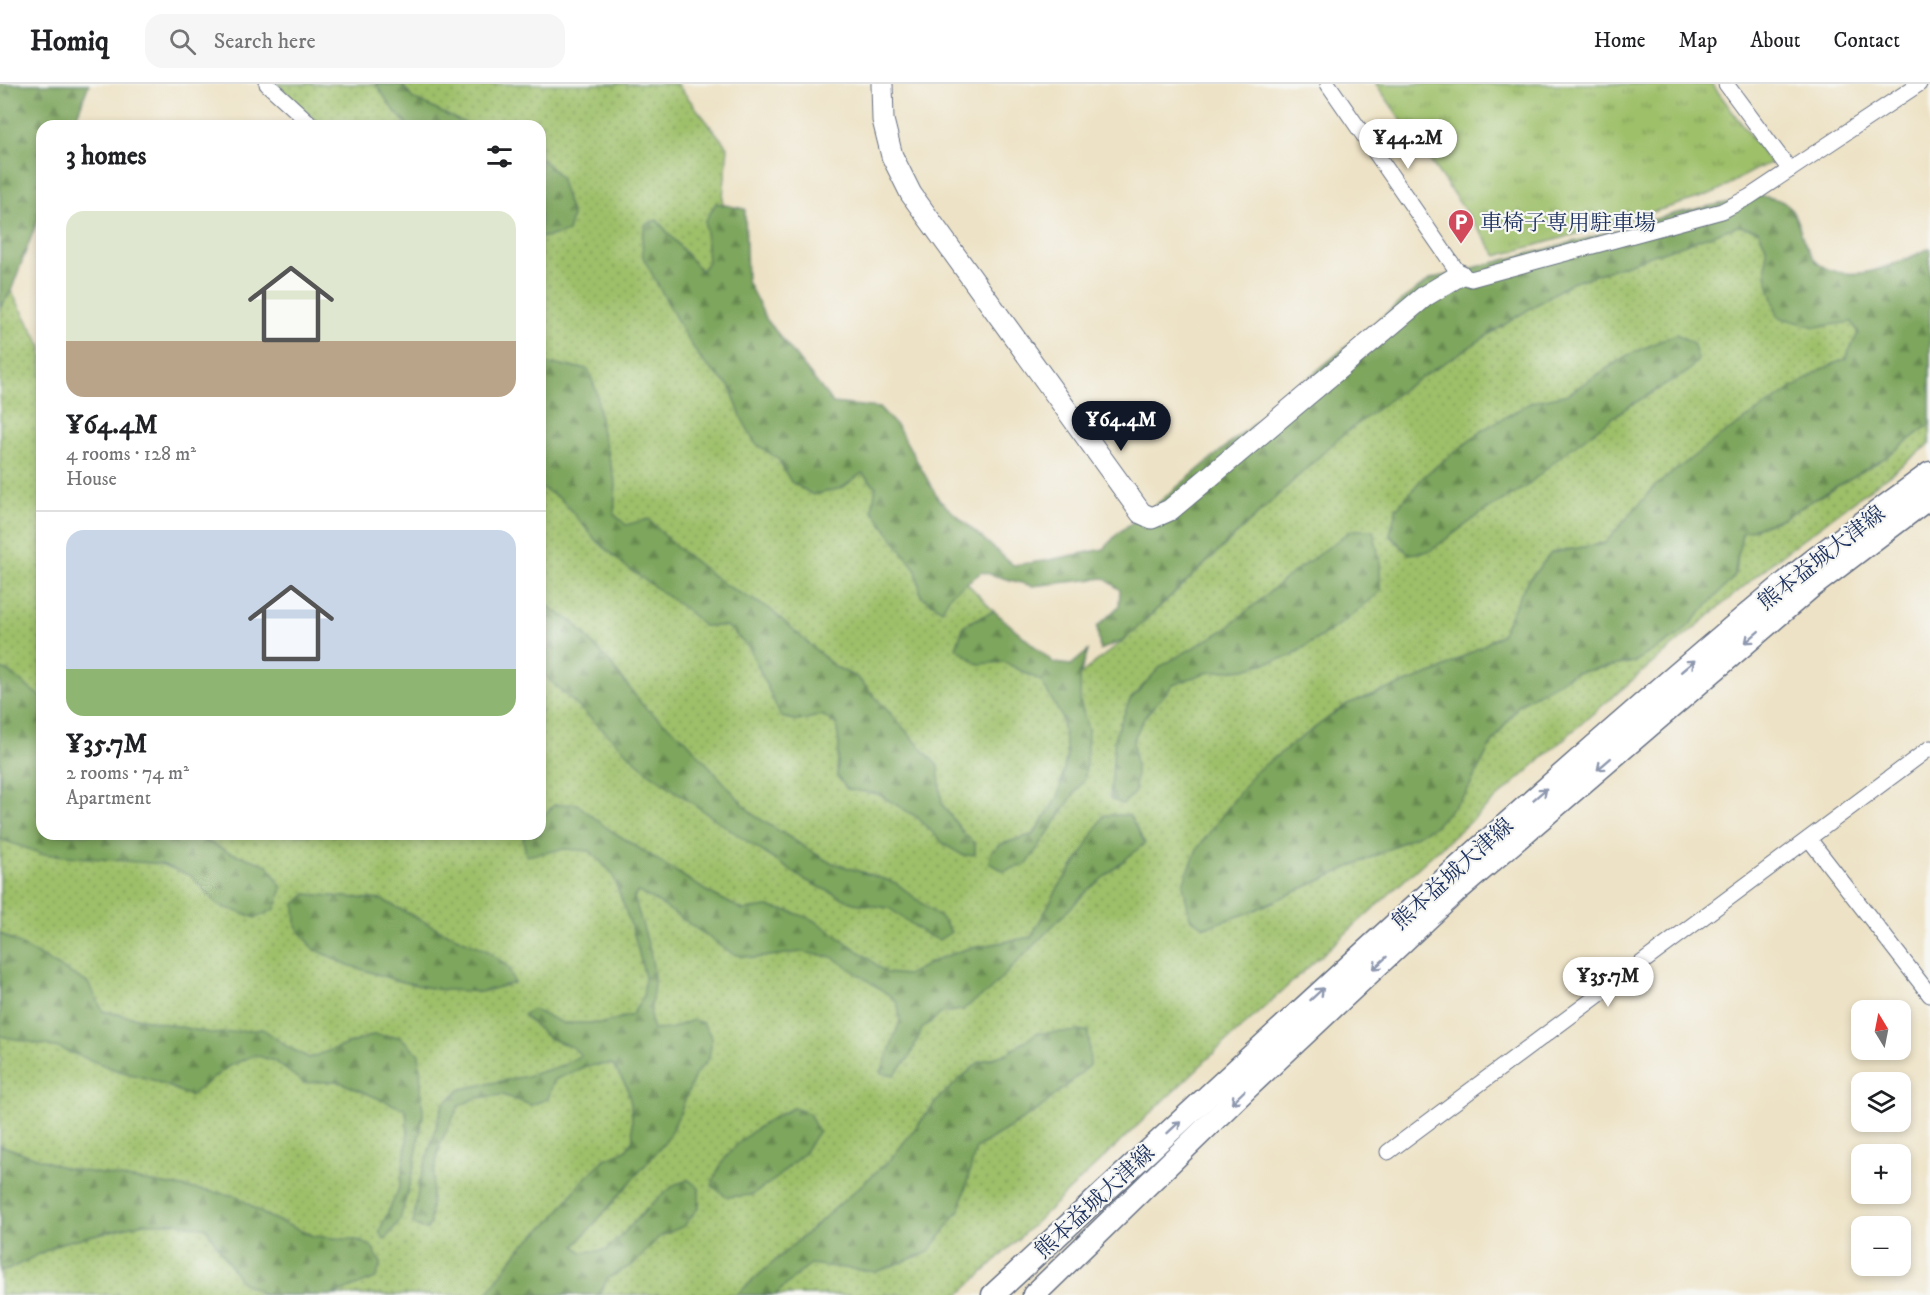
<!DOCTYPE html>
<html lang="en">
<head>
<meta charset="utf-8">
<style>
  body { margin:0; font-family:"IM FELL DW Pica","Noto Serif JP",serif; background:#f6f6f6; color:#202124; height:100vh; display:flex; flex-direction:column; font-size:22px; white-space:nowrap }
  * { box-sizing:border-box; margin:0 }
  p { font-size:20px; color:#757577 }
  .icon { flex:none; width:33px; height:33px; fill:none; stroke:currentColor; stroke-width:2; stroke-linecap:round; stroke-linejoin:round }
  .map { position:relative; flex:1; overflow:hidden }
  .drawer { position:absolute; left:36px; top:36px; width:510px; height:720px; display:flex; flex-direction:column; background:#fff; border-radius:18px; box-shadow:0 3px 9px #0003 }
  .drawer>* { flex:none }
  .needle { width:39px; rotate:350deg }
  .controls { position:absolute; left:1851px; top:916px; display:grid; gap:12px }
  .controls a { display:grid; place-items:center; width:60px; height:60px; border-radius:12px; background:#fff; box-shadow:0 3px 9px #0003; font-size:30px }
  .price { position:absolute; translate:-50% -51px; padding:0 14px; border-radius:21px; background:#fff; color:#222; font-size:20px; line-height:39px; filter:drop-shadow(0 2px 3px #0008) }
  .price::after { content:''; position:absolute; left:50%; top:36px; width:18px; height:14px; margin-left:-9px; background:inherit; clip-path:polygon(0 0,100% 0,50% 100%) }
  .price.on { background:#111827; color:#fff }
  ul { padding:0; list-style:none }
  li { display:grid; align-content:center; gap:12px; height:318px; padding:0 30px }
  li+li { border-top:2px solid #e0e0e0 }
  li span { display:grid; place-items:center; height:186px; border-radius:18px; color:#555 }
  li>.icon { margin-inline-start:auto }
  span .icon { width:108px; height:108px; fill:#fffc; stroke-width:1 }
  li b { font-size:26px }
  h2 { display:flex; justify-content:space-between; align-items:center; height:72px; padding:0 30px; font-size:26px }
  header { display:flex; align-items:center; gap:36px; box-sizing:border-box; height:84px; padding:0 30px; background:#fff; border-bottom:2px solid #e0e0e0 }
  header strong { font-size:28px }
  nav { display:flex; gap:33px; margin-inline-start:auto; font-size:21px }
  .search { width:420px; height:54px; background:#f6f6f6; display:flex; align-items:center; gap:15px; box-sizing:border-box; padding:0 21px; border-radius:18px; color:#757577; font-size:22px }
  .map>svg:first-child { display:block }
  .grass { fill:url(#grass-dots); stroke:#5c7864; stroke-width:1.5; fill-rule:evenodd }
  .forest { fill:url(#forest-firs); stroke:#4c6a5e; stroke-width:1.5 }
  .park { fill:url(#park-tufts); stroke:#5c7864; stroke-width:1.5 }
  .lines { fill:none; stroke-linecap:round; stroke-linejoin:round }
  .street-casing { stroke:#646e82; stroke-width:17 }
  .secondary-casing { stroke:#646e82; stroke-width:23 }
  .primary-casing { stroke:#646e82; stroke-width:25 }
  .street { stroke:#fff; stroke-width:15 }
  .secondary { stroke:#fff; stroke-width:21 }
  .primary { stroke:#fff; stroke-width:22 }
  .oneway { stroke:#8d97ae }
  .labels { text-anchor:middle; stroke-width:4.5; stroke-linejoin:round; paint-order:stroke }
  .poi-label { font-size:22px; fill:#1b2f5e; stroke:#f6f6f2; text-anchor:start }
  .street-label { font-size:22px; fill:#1b2f5e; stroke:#f6f6f2 }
</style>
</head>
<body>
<header>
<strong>Homiq</strong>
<div class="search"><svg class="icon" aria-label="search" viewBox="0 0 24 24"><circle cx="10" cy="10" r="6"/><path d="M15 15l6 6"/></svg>Search here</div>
<nav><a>Home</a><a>Map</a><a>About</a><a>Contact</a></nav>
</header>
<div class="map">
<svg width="1930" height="1211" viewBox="0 0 1930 1211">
  <defs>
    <pattern id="grass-dots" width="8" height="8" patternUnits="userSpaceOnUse" patternTransform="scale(1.5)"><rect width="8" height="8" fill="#9ec069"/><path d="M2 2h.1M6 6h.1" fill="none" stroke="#809c5a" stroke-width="1.8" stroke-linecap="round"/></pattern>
    <pattern id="forest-firs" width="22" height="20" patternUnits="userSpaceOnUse" patternTransform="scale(1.5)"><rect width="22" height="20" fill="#7ea65d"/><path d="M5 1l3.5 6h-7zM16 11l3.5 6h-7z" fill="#668850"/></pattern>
    <pattern id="park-tufts" width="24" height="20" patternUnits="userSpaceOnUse" patternTransform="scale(1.5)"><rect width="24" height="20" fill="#9ec069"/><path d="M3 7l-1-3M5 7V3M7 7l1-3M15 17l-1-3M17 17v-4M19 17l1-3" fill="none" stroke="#809c5a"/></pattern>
  </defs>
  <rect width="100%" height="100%" fill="#f6f6f2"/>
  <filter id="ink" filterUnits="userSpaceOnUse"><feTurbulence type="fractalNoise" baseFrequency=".0167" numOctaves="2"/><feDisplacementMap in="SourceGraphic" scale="12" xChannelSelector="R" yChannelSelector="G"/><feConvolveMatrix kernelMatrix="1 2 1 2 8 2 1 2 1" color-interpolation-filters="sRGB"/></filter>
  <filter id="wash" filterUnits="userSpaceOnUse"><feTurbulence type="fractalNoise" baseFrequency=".008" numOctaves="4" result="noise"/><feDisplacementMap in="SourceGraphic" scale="24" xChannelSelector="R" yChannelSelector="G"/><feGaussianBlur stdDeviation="1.35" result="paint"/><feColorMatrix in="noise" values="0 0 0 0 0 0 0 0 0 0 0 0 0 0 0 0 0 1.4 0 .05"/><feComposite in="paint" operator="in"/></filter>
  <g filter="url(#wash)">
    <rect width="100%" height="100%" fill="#ede2c5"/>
    <!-- grass -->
    <path class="grass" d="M277 0H677L728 64 715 193 726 246 1065 602 1124 556 1238 449 1382 282 1462 226 1763 126 1782 165 1886 228 1878 284 1205 843 1248 829 1385 767 1466 709 1489 664 1519 620 1574 589 1634 578 1680 550 1734 493 1742 449 1783 434 1888 372 1930 340V360L1774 477 1590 632 1431 772 1216 967 959 1211H0V224L11 207 42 263V750H540V42H321ZM1090 981 1038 1026 976 1064Z"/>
    <!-- forest -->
    <g class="forest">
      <polygon points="0,0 89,0 73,42 42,42 42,124 11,207 0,224"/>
      <polygon points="376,0 402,0 412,14 455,35 474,42 408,42 391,23"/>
      <polygon points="540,73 560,93 572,132 568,148 540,154"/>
      <path d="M1759 112C1767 113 1779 114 1786 120 1798 130 1799 148 1806 161 1809 167 1814 177 1819 180 1853 203 1898 179 1930 164V340L1888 372 1783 434 1742 449 1734 493 1681 550 1634 578 1574 589 1519 620 1489 664 1466 709 1435 742 1385 767 1248 829 1205 843 1190 834 1183 800 1197 765 1255 688 1347 620 1438 587 1501 551 1525 501 1551 469 1605 459 1654 403 1716 355 1820 286 1845 275 1858 249 1852 238 1815 243 1778 233 1766 191V163L1758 146 1738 142 1569 200 1403 305 1338 355 1124 556 1100 566 1097 543 1119 522 1120 506 1104 494 1032 502 982 488 951 510 942 526 921 512 916 486 872 426 876 403 862 389 842 404 813 411 791 398 778 375 755 359 742 335 730 303 701 276 684 249 643 173 642 153 646 140 657 136 701 187 708 178 705 137 716 119 745 125 747 197 767 236 833 319 880 324 899 345 939 416 1013 481 1044 477 1104 465 1118 449 1158 419 1401 217 1431 195 1577 157 1677 129Z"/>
      <polygon points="1676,250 1693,259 1698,276 1686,289 1626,324 1567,367 1524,404 1486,426 1430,467 1409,470 1390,451 1396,425 1424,392 1486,344 1532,318 1568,310 1626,272"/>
      <polygon points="540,279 588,285 597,309 601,345 616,400 614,430 626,441 648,435 675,462 725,501 770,525 834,582 858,594 938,682 942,720 964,750 975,760 975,770 964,772 945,761 917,733 878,710 847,705 837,692 839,659 836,640 822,631 799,637 781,633 750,565 727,542 704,542 688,527 625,482 595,455 561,415 540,403"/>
      <polygon points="1352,446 1373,446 1380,477 1380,508 1345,537 1291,572 1245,585 1205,589 1173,601 1145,632 1133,657 1136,683 1135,708 1123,720 1110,715 1115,652 1130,616 1161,582 1226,545 1286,494"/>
      <polygon points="540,517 574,539 611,580 644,623 684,654 752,730 827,777 896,799 942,835 951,848 939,856 927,851 889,824 853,819 805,796 739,752 648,688 540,587"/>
      <polygon points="994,527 1054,579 1071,581 1088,567 1080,590 1080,617 1088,646 1085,694 1027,780 1004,787 989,779 991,768 1002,760 1034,750 1058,713 1067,670 1061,632 1041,597 1004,578 978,580 956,564 964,541"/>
      <polygon points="0,585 7,587 42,614 42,750 194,750 226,767 268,781 282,804 275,825 256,834 218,821 191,792 161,780 42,770 0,755"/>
      <path d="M577 720 607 744 708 808 743 826 768 823 792 828 814 836 867 873 886 889 907 891 938 875 966 865 1031 853 1058 804 1081 771 1104 731H1129L1145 759 1087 807 989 907 962 926 942 929 922 945 909 974 894 991 881 989 900 937 898 920 892 913 832 873 802 868 754 874 733 870 656 817 638 808 634 813C641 840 653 867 654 895 654 912 647 930 653 946L670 945 693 936 703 939 712 954 709 974 695 991 679 1031 666 1057 575 1162 582 1168 607 1166 656 1116 676 1100 689 1096 699 1104V1123L684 1142 659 1153 634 1180 608 1194 599 1211H486L520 1164 553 1135 582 1097 605 1075 626 1066 633 1055 631 1020 627 1003 612 980 586 982 554 996 548 1015 531 1021 502 1011 476 1014 459 1022 440 1060 433 1095 430 1141 426 1146 413 1140 419 1100 443 1020 461 1005 527 992 564 981 581 971 572 963 549 954 523 931 532 925 563 939H603L632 931 643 913 645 893 634 850 612 789 590 767 565 765 526 772 523 754 527 750H540V735L554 721Z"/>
      <polygon points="306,810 383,816 440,846 488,867 509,884 514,899 481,908 434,905 395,896 348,881 314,865 296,842 295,820"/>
      <polygon points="0,849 88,899 103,927 215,950 263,945 288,963 309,974 373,951 400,953 419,970 423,1030 414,1083 400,1136 385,1156 379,1148 400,1102 408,1050 406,1026 337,997 304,999 274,977 255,971 229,982 190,1012 156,997 119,987 59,964 0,952"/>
      <polygon points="1088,947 1090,981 1038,1026 976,1064 960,1125 929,1168 876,1188 810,1180 775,1211 736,1211 890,1076 939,1014 979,978 1006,970 1037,949"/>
      <path d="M793 1024 809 1029 818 1048 804 1069 774 1096 752 1111 727 1113 712 1102C721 1065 760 1039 793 1024Z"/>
      <polygon points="0,1061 65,1084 237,1112 265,1131 313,1152 357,1156 371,1162 381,1179 376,1194 333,1211 265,1211 241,1198 206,1144 177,1139 144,1139 61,1159 8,1186 0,1186"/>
    </g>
    <!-- park -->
    <path class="park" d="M1376 0H1712L1771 79C1747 86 1729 104 1705 112 1636 134 1566 153 1497 172Z"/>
  </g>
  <g filter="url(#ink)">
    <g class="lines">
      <!-- street casing -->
      <g class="street-casing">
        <g id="street">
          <polyline points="267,0 313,42"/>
          <polyline points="1328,0 1460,191 1471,195 1722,127 1749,113 1919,0"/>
          <polyline points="1726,0 1790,86"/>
          <polyline points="1809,755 1930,911"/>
          <polyline points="1388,1068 1930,664"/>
        </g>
      </g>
      <!-- secondary casing -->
      <g class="secondary-casing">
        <polyline id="secondary" points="882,0 883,36 892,72 911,110 1141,429 1152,434 1170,426 1425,212 1460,191"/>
      </g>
      <!-- primary casing -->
      <g class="primary-casing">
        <g id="primary">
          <path d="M993 1211C1254 970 1512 726 1785 499 1832 460 1882 425 1930 389"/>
          <polyline points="1034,1211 1246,1005 1458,806 1810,504 1930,413"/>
        </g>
      </g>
      <!-- street -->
      <use href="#street" class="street"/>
      <!-- secondary -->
      <use href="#secondary" class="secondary"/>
      <!-- primary -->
      <use href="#primary" class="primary"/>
    </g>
    <!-- one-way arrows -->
    <defs><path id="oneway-shaft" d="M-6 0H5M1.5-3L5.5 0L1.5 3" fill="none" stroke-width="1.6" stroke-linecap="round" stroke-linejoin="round" transform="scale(1.5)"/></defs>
    <g class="oneway">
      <use href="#oneway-shaft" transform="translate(1752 553) rotate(139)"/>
      <use href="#oneway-shaft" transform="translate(1688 582) rotate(-40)"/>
      <use href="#oneway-shaft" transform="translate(1604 680) rotate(139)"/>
      <use href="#oneway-shaft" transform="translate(1540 710) rotate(-41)"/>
      <use href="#oneway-shaft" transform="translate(1380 879) rotate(137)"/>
      <use href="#oneway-shaft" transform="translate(1317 910) rotate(-43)"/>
      <use href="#oneway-shaft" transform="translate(1238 1013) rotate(136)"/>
      <use href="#oneway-shaft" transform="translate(1174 1043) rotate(-43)"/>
    </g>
  </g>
  <!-- icons -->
  <defs>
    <g id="parking-pin" transform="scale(1.35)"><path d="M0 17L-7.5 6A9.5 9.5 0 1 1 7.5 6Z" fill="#d1495b" stroke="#f6f6f2"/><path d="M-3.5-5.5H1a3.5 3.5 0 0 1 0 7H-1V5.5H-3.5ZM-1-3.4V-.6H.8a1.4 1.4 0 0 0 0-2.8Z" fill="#fff"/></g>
  </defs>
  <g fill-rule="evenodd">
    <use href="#parking-pin" x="1461" y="138"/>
  </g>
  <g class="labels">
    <!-- poi labels -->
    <g class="poi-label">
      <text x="1480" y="146">車椅子専用駐車場</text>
    </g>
    <!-- street labels -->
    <g class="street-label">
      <text transform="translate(1821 473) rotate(-38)" y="8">熊本益城大津線</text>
      <text transform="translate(1452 789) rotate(-42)" y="8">熊本益城大津線</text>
      <text transform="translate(1094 1117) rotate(-43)" y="8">熊本益城大津線</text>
    </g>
  </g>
</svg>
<div class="controls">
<a><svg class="needle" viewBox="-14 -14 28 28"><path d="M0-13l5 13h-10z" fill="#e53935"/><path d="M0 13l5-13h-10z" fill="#757577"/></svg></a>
<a><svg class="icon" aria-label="layers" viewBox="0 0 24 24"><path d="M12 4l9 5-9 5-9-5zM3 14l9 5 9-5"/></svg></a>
<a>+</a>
<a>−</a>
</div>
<b class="price" style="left:1408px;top:86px">¥44.2M</b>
<b class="price on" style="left:1121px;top:368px">¥64.4M</b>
<b class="price" style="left:1608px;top:924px">¥35.7M</b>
<section class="drawer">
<h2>3 homes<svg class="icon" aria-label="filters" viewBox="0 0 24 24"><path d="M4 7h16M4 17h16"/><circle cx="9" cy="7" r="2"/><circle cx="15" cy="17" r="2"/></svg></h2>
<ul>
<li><span style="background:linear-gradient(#dfe7d0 70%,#b9a48a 0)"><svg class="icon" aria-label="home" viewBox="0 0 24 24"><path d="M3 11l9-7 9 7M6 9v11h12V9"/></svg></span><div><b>¥64.4M</b><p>4 rooms · 128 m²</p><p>House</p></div></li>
<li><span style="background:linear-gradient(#c9d6e8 75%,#8fb573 0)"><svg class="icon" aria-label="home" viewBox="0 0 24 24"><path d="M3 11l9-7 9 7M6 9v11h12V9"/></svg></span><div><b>¥35.7M</b><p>2 rooms · 74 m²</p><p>Apartment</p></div></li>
</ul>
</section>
</div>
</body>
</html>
